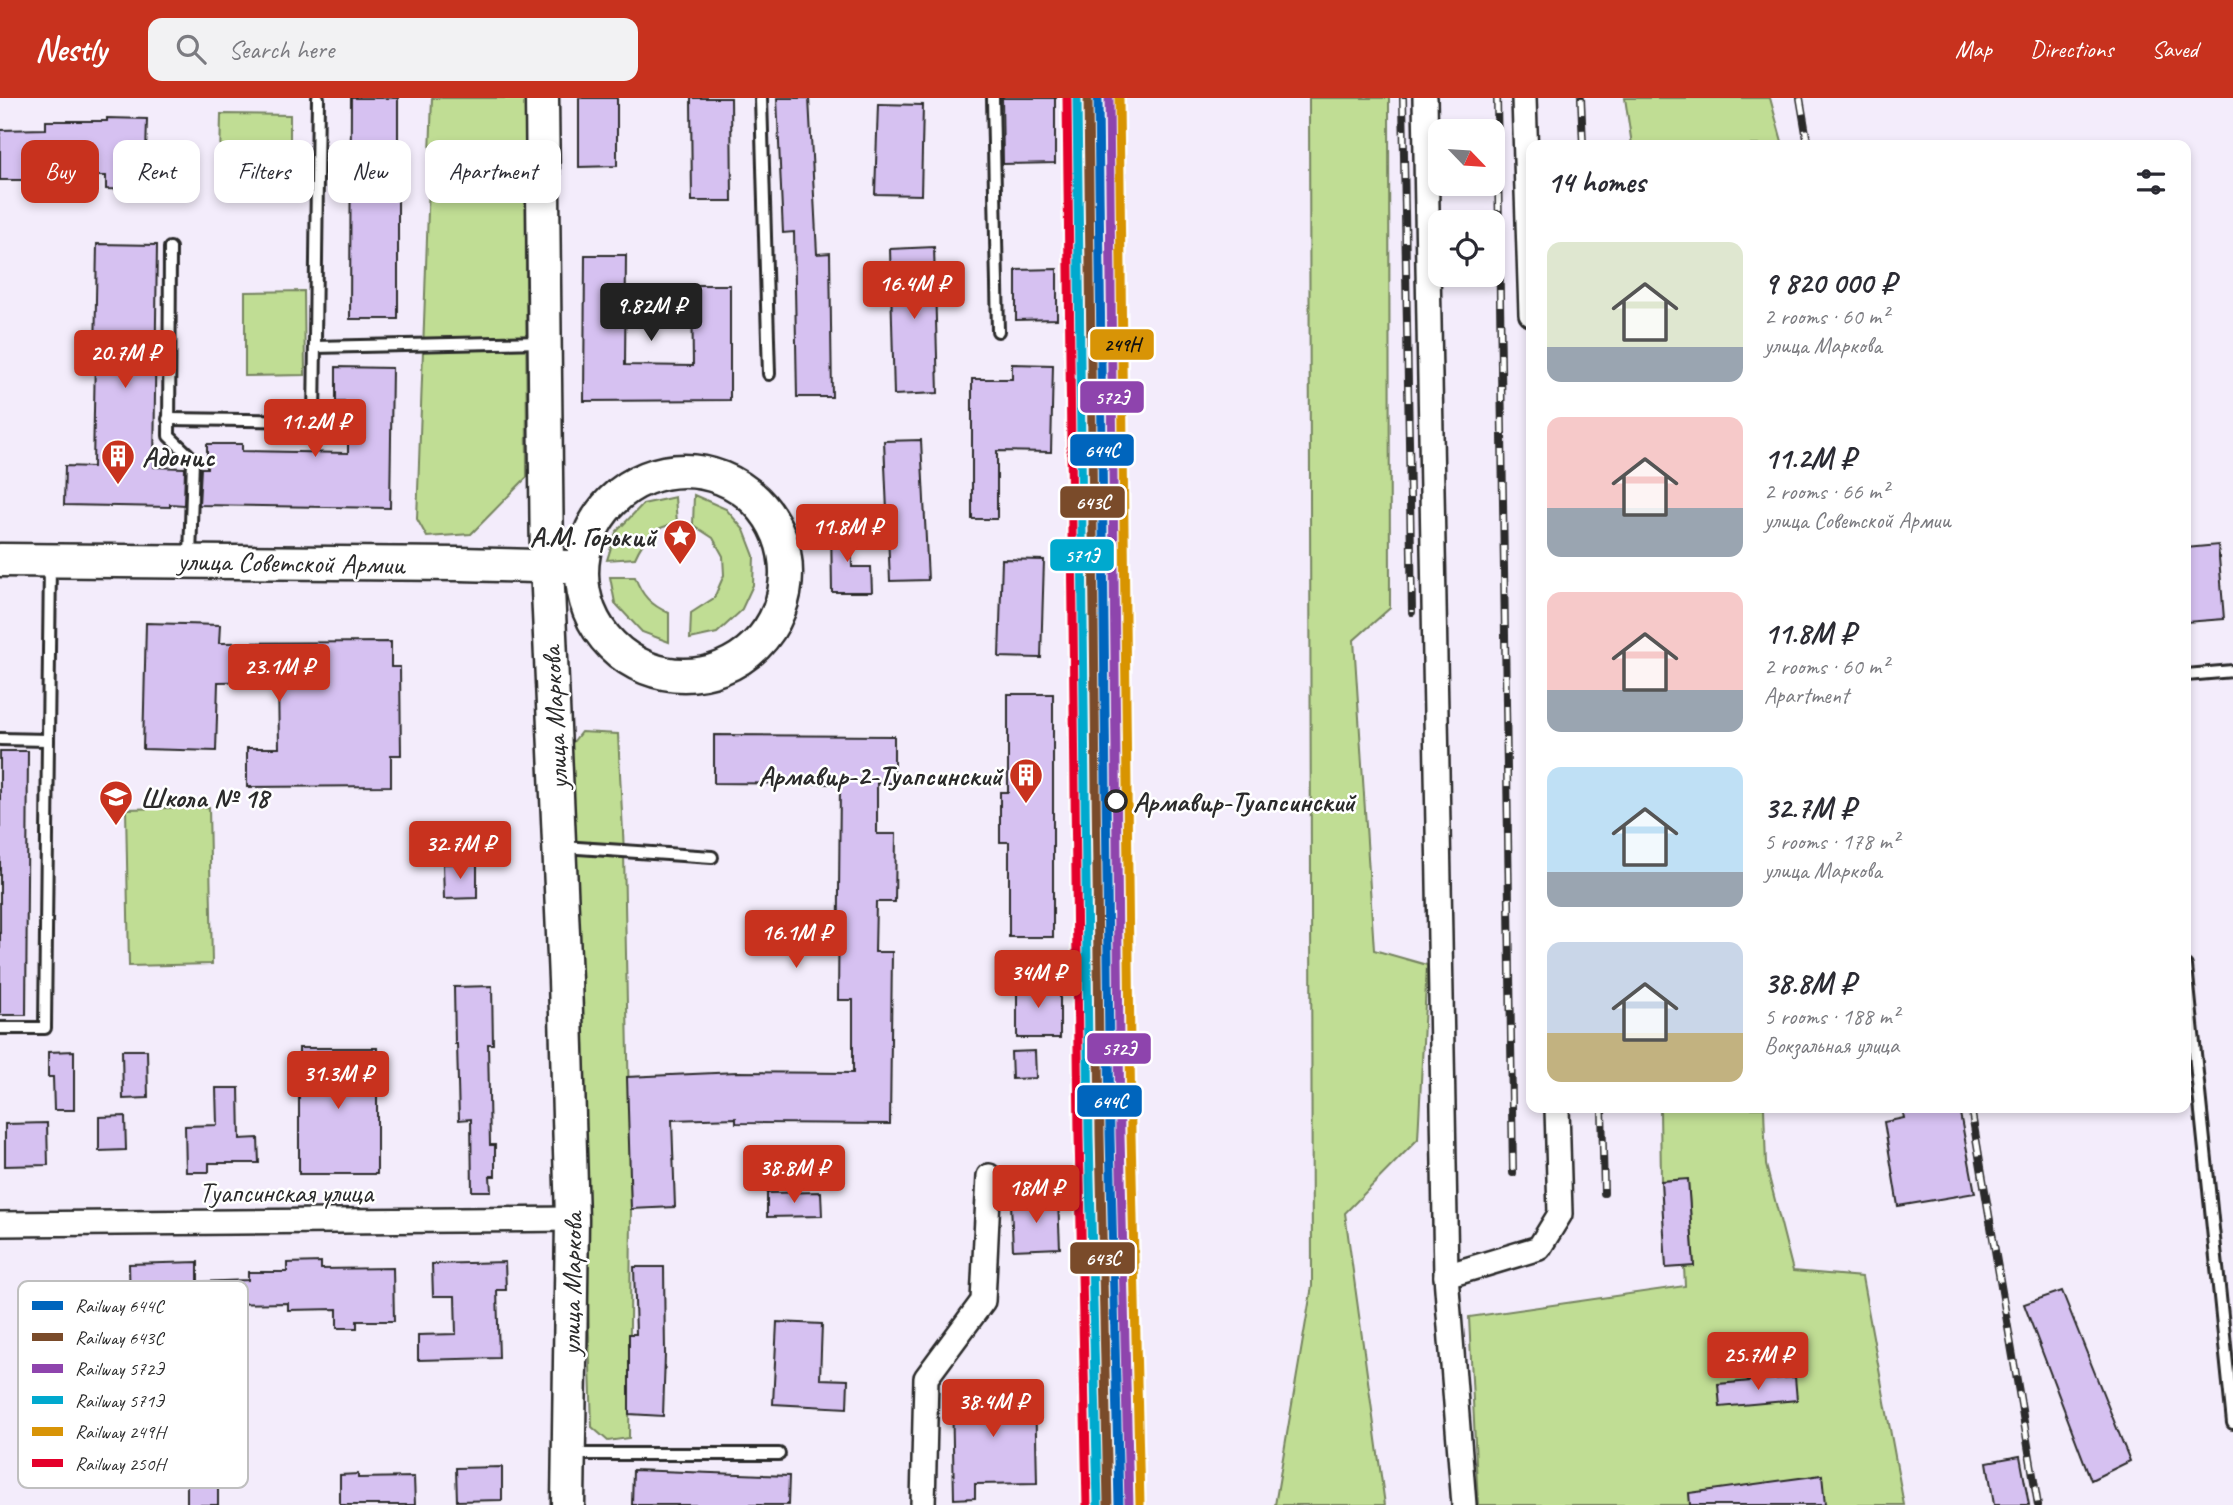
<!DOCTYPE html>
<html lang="en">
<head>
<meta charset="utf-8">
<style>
  body { margin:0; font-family:Caveat,sans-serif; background:#f2f2f3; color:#2b2b33; height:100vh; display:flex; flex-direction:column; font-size:26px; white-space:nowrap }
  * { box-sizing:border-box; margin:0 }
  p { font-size:23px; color:#7c7c81 }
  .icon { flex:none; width:38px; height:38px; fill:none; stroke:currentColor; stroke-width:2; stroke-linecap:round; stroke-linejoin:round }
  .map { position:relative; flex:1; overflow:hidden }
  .panel { position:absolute; left:1526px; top:42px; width:665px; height:973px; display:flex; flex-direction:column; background:#fff; border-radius:14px; box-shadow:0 4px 10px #0003 }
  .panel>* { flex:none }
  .top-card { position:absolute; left:21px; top:42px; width:665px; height:63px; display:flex; gap:14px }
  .needle { width:46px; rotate:115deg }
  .tools { position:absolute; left:1428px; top:21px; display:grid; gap:14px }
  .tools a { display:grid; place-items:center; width:77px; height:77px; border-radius:14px; background:#fff; box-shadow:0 4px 10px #0003; font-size:35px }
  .price { position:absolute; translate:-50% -60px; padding:0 16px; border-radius:7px; background:#c8321e; color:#fff; font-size:23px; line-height:46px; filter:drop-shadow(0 2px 4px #0008) }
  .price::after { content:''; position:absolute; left:50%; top:42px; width:21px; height:16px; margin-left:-10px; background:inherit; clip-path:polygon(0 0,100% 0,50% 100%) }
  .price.current { background:#222; color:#fff }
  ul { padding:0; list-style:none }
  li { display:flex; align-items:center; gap:21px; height:175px; padding:0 21px }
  li span { display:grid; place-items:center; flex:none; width:196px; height:140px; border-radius:14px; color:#555 }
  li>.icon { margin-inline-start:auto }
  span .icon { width:84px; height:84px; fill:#fffc; stroke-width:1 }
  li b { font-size:30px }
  h2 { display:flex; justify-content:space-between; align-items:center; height:84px; padding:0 21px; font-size:30px }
  .tag { padding:0 24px; border-radius:14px; background:#fff; box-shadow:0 4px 10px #0003; font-size:24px; line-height:63px }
  .tag.current { background:#c8321e; color:#fff }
  header { display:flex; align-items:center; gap:42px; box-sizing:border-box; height:98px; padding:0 35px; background:#c8321e; color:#fff }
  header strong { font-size:33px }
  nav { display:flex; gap:38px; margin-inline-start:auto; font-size:24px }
  .search { width:490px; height:63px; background:#f2f2f3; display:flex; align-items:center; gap:18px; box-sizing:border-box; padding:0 24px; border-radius:14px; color:#7c7c81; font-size:26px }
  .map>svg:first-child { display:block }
  .green { fill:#c0dd94; stroke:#768460; stroke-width:2 }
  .building { fill:#d6c1f1; stroke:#2b2b2b; stroke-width:2 }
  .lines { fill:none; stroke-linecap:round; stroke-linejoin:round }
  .service-casing { stroke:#2b2b2b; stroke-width:16 }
  .minor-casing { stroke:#2b2b2b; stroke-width:28 }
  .secondary-casing { stroke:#2b2b2b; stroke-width:37 }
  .service { stroke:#fff; stroke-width:10 }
  .minor { stroke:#fff; stroke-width:23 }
  .secondary { stroke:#fff; stroke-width:32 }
  .rail-casing { stroke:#2b2b2b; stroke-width:8 }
  .rail { stroke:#fff; stroke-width:5; stroke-dasharray:16; stroke-linecap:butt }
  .rail-1-casing { stroke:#fff; stroke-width:14 }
  .rail-2-casing { stroke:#fff; stroke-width:14 }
  .rail-3-casing { stroke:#fff; stroke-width:14 }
  .rail-4-casing { stroke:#fff; stroke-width:14 }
  .rail-5-casing { stroke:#fff; stroke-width:14 }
  .rail-6-casing { stroke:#fff; stroke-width:14 }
  .rail-1 { stroke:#0065bd; stroke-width:9 }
  .rail-2 { stroke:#7a4b2a; stroke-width:9 }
  .rail-3 { stroke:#8e44ad; stroke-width:9 }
  .rail-4 { stroke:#00a9ce; stroke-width:9 }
  .rail-5 { stroke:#d89406; stroke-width:9 }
  .rail-6 { stroke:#e4002b; stroke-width:9 }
  .stop-dot { fill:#fff; stroke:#2b2b2b; stroke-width:3.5 }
  .labels { text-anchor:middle; stroke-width:5; stroke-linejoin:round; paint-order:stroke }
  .poi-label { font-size:28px; font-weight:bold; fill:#2b2b2b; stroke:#fff; text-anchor:start }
  .street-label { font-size:28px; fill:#2b2b2b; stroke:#fff }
  .stop-label { font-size:28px; font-weight:bold; fill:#2b2b2b; stroke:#fff; text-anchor:start }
  .key { fill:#fff; stroke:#bfbfbf; stroke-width:2 }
  .key-label { font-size:19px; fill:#2b2b2b }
  .line-badge { stroke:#fff; stroke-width:2.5 }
  .badge-label { font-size:19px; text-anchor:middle; font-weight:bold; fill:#fff }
  .pale-badge-label { font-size:19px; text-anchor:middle; font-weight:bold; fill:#111 }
</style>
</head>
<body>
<header>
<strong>Nestly</strong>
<div class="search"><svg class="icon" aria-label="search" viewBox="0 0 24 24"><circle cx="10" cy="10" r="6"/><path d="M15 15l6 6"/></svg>Search here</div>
<nav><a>Map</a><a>Directions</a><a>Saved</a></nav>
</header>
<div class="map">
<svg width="2233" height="1407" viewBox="0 0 2233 1407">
  <rect width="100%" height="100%" fill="#f3ecfb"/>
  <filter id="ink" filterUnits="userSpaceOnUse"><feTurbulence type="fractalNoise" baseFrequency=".0143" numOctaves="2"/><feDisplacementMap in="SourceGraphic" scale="14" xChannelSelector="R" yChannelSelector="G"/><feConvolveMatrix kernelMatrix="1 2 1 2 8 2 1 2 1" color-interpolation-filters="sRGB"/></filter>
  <g filter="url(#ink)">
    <!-- green -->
    <g class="green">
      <polygon points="432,0 525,0 527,379 471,436 427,439 417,421"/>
      <polygon points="1309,0 1389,0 1390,510 1354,542 1374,852 1427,867 1418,1041 1345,1115 1385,1407 1275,1407 1312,1188"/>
      <polygon points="1625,0 1770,0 1783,47 1632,47"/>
      <polygon points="221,16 290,17 290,63 220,63"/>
      <polygon points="304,193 305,277 245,278 245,194"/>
      <polygon points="694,397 726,411 744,432 754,458 753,487 741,513 717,535 690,541 691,515 714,500 724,477 723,458 713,440 693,427"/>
      <path d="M675 399 677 425C653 430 645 438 635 460L607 462 616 434 643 406Z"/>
      <path d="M610 479H635C642 498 651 507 669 515V544L642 534 615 505Z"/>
      <polygon points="581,634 618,636 624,754 631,1111 629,1340 608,1343 592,1329 570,648"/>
      <polygon points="209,709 212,866 129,868 126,711"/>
      <polygon points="1660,1010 1764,1010 1766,1067 1793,1173 1862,1179 1904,1407 1478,1407 1469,1219 1685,1188 1684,1169 1694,1167 1688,1082 1661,1083"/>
    </g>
    <!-- building -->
    <g class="building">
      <polygon points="351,0 398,0 398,221 350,221"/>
      <polygon points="579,0 617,0 617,68 579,69"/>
      <polygon points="691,0 731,0 732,103 692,103"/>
      <polygon points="777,0 809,0 817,156 830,155 832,299 797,299 794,134 783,135"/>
      <polygon points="1002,0 1055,0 1055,65 1003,66"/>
      <polygon points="878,6 923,7 921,97 875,96"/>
      <polygon points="107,20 147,21 145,92 106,91 106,78 31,78 31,82 0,82 0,32 46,31 46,23 107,23"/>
      <polygon points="97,146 157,147 154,369 185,370 184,407 170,406 170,409 64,407 65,368 93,369"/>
      <polygon points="934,149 938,295 894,297 890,151"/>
      <polygon points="585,157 626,157 625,267 693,268 692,187 730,187 730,302 584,303"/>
      <polygon points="1057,171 1057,221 1016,222 1016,172"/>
      <polygon points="1012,266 1053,267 1051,354 997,353 997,421 972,421 972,281 1012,281"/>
      <polygon points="336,269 392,270 390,410 199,407 201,370 207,370 207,346 242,346 242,353 348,355 348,304 336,304"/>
      <polygon points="921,342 928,482 890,483 884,343"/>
      <polygon points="831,426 851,426 852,469 871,469 872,494 832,494"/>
      <polygon points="2218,447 2224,521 2186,524 2186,450"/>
      <polygon points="1002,461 1044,462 1041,560 999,559"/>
      <polygon points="146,525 220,527 219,545 391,544 391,569 400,569 401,657 391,657 391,688 247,689 247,650 279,650 278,583 218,584 216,653 143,651"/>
      <polygon points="1008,596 1053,596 1053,839 1009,839 1009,744 1000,744 1000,694 1008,694"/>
      <polygon points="714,637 894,638 894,685 877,685 877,736 896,736 895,804 876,804 875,854 892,854 890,1026 736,1025 736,1020 672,1022 675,1109 631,1111 627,979 737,974 853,975 853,902 838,902 840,686 714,685"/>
      <polygon points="0,653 28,653 26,917 0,917"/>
      <polygon points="477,765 477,800 444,801 443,766"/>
      <rect x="1017" y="883" width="43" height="57"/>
      <polygon points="492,888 493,946 488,946 490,1047 495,1047 495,1078 490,1078 491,1093 472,1093 471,1021 459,1022 457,946 455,946 454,889"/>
      <rect x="299" y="950" width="78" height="126"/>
      <polygon points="122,952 147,952 148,1000 123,1001"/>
      <polygon points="74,953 74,1012 54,1012 53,979 48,979 48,954"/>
      <polygon points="1035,953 1036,980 1012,981 1011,954"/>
      <polygon points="216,990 239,990 240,1041 258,1040 259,1065 209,1065 209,1074 186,1074 185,1028 217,1027"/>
      <polygon points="1902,1010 1959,1010 1975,1095 1898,1108 1884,1024 1904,1020"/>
      <polygon points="125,1018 126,1052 99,1053 99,1019"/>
      <polygon points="47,1025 48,1067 5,1068 5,1026"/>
      <polygon points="1688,1081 1694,1168 1666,1170 1661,1083"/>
      <polygon points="821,1094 822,1118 767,1119 767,1095"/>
      <polygon points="1058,1102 1060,1150 1013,1152 1011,1105"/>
      <polygon points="198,1164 198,1184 248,1182 248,1174 287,1174 287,1165 321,1164 321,1171 393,1170 394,1223 357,1223 357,1230 337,1230 337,1211 288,1212 288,1205 222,1206 222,1225 168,1226 167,1207 130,1208 129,1166"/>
      <polygon points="505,1164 506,1192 497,1192 499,1260 418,1262 418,1237 456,1236 455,1198 433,1198 432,1166"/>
      <polygon points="634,1169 664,1169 665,1256 663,1318 629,1316 629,1236 636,1236"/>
      <polygon points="2062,1193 2130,1363 2091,1382 2024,1206"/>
      <polygon points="777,1224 822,1226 820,1281 848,1282 847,1310 773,1306"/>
      <polygon points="1795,1279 1797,1302 1720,1309 1718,1286"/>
      <polygon points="1035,1292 1037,1385 975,1386 975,1400 954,1401 952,1294"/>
      <polygon points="2020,1358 2029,1407 1994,1407 1987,1364"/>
      <polygon points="502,1369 502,1402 457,1403 456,1370"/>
      <polygon points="633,1372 789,1378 788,1407 632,1407"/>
      <polygon points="358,1376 358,1380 414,1379 415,1407 340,1407 340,1377"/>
      <polygon points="1822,1377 1825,1407 1690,1407 1689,1395"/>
      <polygon points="218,1385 218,1407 187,1407 187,1386"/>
    </g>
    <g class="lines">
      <!-- service casing -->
      <g class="service-casing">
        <g id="service">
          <polyline points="761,0 769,276"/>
          <polyline points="993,0 998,233"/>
          <polyline points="170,150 169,338 193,361 190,460"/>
          <polyline points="315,249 542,244"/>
          <polyline points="168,321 314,323 318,0"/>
          <polyline points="2186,577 2233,573"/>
          <polyline points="0,641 48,642 50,465"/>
          <polyline points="563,749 712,759"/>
          <polyline points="2186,868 2233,1325"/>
          <polyline points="0,930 45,930 48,642"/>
          <polyline points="572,1356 779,1356"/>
        </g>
      </g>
      <!-- minor casing -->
      <g class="minor-casing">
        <g id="minor">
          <polyline points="1425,0 1446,1178 1464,1407"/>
          <polyline points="1524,0 1531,216"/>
          <polyline points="0,1126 572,1121"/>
          <polyline points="1446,1178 1539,1150 1560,1116 1557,1010"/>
          <polyline points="923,1407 926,1280 983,1203 989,1078"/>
        </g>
      </g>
      <!-- secondary casing -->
      <g class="secondary-casing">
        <g id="secondary">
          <polyline points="542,0 547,468 565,882 572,1121 568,1407"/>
          <circle cx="684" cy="475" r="102"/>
          <polyline points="0,462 460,466 569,469"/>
        </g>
      </g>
      <!-- service -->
      <use href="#service" class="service"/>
      <!-- minor -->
      <use href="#minor" class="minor"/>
      <!-- secondary -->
      <use href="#secondary" class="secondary"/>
      <!-- rail casing -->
      <g class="rail-casing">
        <g id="rail">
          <polyline points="1403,0 1412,514"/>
          <polyline points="1497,0 1513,1075"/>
          <polyline points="1581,0 1583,47"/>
          <polyline points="1800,0 1808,47"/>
          <polyline points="1602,1010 1604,1095"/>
          <polyline points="1971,1010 2038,1407"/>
          <polyline points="1090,1407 1094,1355"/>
          <polyline points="1104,1407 1102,1268 1110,1037"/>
        </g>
      </g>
      <!-- rail -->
      <use href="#rail" class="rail"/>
      <!-- rail-1 casing -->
      <g class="rail-1-casing">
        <polyline id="rail-1" points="1098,0 1110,1037 1119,1407"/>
      </g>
      <!-- rail-2 casing -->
      <g class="rail-2-casing">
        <polyline id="rail-2" points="1088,0 1100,1037 1108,1407"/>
      </g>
      <!-- rail-3 casing -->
      <g class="rail-3-casing">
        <polyline id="rail-3" points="1109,0 1120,1037 1129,1407"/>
      </g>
      <!-- rail-4 casing -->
      <g class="rail-4-casing">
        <polyline id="rail-4" points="1077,0 1089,1037 1098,1407"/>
      </g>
      <!-- rail-5 casing -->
      <g class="rail-5-casing">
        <polyline id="rail-5" points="1119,0 1131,1037 1140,1406"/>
      </g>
      <!-- rail-6 casing -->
      <g class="rail-6-casing">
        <polyline id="rail-6" points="1067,0 1079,1037 1087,1407"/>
      </g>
      <!-- rail-1 -->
      <use href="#rail-1" class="rail-1"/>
      <!-- rail-2 -->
      <use href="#rail-2" class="rail-2"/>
      <!-- rail-3 -->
      <use href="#rail-3" class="rail-3"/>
      <!-- rail-4 -->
      <use href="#rail-4" class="rail-4"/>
      <!-- rail-5 -->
      <use href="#rail-5" class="rail-5"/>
      <!-- rail-6 -->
      <use href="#rail-6" class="rail-6"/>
    </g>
  </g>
  <!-- icons -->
  <defs>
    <g id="building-pin" transform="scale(1.75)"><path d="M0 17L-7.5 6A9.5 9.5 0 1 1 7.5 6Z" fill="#c8321e" stroke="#fff"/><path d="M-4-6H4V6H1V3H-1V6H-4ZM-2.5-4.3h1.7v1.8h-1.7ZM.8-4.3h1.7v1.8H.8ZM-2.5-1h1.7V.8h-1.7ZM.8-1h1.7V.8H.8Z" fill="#fff"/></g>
    <g id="sight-pin" transform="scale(1.75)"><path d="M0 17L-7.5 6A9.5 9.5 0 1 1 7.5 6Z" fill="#c8321e" stroke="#fff"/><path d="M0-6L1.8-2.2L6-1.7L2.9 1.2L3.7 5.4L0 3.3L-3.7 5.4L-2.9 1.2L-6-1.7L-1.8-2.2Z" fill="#fff"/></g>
    <g id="school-pin" transform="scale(1.75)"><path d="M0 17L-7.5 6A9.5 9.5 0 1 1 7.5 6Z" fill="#c8321e" stroke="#fff"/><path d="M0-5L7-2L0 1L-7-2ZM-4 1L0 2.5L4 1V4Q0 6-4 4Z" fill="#fff"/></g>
  </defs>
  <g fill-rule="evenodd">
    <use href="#building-pin" x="118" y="358"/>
    <use href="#sight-pin" x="680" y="438"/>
    <use href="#building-pin" x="1026" y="677"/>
    <use href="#school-pin" x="116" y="699"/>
  </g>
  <!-- markers -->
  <circle class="stop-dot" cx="1116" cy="703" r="10"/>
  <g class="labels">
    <!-- poi labels -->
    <g class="poi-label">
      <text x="142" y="368">Адонис</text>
      <text x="656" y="448" text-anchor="end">А.М. Горький</text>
      <text x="1002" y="687" text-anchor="end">Армавир-2-Туапсинский</text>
      <text x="140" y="709">Школа № 18</text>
    </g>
    <!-- street labels -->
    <g class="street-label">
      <text transform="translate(291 464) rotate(1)" y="10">улица Советской Армии</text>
      <text transform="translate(554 620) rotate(-93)" y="10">улица Маркова</text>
      <text x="286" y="1104">Туапсинская улица</text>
      <text transform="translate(571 1186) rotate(-89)" y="10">улица Маркова</text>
    </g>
    <!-- stop labels -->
    <g class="stop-label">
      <text x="1133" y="713">Армавир-Туапсинский</text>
    </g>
  </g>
  <!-- legend -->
  <rect x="18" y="1183" width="230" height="207" rx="10" class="key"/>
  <rect x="32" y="1203" width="31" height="9" fill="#0065bd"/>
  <rect x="32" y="1235" width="31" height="8" fill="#7a4b2a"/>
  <rect x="32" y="1266" width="31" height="9" fill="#8e44ad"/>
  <rect x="32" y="1298" width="31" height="8" fill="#00a9ce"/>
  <rect x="32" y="1329" width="31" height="9" fill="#d89406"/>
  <rect x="32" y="1361" width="31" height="8" fill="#e4002b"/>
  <g class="key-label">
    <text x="75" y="1214">Railway 644С</text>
    <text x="75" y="1246">Railway 643С</text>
    <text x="75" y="1277">Railway 572Э</text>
    <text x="75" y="1309">Railway 571Э</text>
    <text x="75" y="1340">Railway 249Н</text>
    <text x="75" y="1372">Railway 250Н</text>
  </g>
  <g class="line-badge">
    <rect x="1089" y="230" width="66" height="33" rx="7" fill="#d89406"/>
    <rect x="1079" y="282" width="66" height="34" rx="7" fill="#8e44ad"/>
    <rect x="1069" y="335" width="66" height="34" rx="7" fill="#0065bd"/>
    <rect x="1059" y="387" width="67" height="34" rx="7" fill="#7a4b2a"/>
    <rect x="1049" y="440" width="66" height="34" rx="7" fill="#00a9ce"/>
    <rect x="1086" y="934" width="66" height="33" rx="7" fill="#8e44ad"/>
    <rect x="1076" y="986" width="67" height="34" rx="7" fill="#0065bd"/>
    <rect x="1069" y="1143" width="67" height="34" rx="7" fill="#7a4b2a"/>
  </g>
  <g class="badge-label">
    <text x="1112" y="306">572Э</text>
    <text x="1102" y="359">644С</text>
    <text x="1093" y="411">643С</text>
    <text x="1082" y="464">571Э</text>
    <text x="1119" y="957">572Э</text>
    <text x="1110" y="1010">644С</text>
    <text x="1103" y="1167">643С</text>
  </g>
  <g class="pale-badge-label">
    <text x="1122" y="253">249Н</text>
  </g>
</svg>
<div class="tools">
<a><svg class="needle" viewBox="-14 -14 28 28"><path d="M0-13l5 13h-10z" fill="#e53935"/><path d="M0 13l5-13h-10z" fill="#7c7c81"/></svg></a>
<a><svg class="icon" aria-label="locate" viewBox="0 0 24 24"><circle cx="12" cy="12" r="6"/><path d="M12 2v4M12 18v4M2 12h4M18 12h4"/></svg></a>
</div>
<b class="price" style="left:914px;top:223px">16.4M ₽</b>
<b class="price current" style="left:651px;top:245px">9.82M ₽</b>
<b class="price" style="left:125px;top:292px">20.7M ₽</b>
<b class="price" style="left:315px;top:361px">11.2M ₽</b>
<b class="price" style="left:847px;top:466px">11.8M ₽</b>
<b class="price" style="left:279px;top:606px">23.1M ₽</b>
<b class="price" style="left:460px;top:783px">32.7M ₽</b>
<b class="price" style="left:796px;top:872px">16.1M ₽</b>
<b class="price" style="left:1038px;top:912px">34M ₽</b>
<b class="price" style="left:338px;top:1013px">31.3M ₽</b>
<b class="price" style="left:794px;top:1107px">38.8M ₽</b>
<b class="price" style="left:1036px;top:1127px">18M ₽</b>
<b class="price" style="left:1758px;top:1294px">25.7M ₽</b>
<b class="price" style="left:993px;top:1341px">38.4M ₽</b>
<div class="top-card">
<a class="tag current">Buy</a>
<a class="tag">Rent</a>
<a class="tag">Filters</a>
<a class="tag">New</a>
<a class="tag">Apartment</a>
</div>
<section class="panel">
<h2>14 homes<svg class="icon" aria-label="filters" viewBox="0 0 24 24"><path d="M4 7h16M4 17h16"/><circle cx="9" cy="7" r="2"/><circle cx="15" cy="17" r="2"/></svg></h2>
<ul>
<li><span style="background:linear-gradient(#dfe7d0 75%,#9aa5b1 0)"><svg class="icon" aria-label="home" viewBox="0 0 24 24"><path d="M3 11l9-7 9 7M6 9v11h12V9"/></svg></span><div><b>9 820 000 ₽</b><p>2 rooms · 60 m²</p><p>улица Маркова</p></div></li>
<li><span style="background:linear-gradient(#f6c9c9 65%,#9aa5b1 0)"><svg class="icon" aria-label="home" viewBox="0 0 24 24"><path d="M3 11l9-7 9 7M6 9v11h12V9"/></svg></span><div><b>11.2M ₽</b><p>2 rooms · 66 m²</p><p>улица Советской Армии</p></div></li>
<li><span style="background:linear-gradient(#f6c9c9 70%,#9aa5b1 0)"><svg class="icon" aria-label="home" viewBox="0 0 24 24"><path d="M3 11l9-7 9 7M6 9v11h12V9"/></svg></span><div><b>11.8M ₽</b><p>2 rooms · 60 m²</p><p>Apartment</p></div></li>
<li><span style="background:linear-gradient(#bfe0f5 75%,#9aa5b1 0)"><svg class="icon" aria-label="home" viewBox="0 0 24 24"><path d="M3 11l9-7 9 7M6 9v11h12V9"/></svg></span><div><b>32.7M ₽</b><p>5 rooms · 178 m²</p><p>улица Маркова</p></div></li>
<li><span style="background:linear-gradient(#c9d6e8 65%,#c2b280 0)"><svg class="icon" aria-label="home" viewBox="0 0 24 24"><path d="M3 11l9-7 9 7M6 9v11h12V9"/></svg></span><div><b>38.8M ₽</b><p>5 rooms · 188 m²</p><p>Вокзальная улица</p></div></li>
</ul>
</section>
</div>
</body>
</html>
